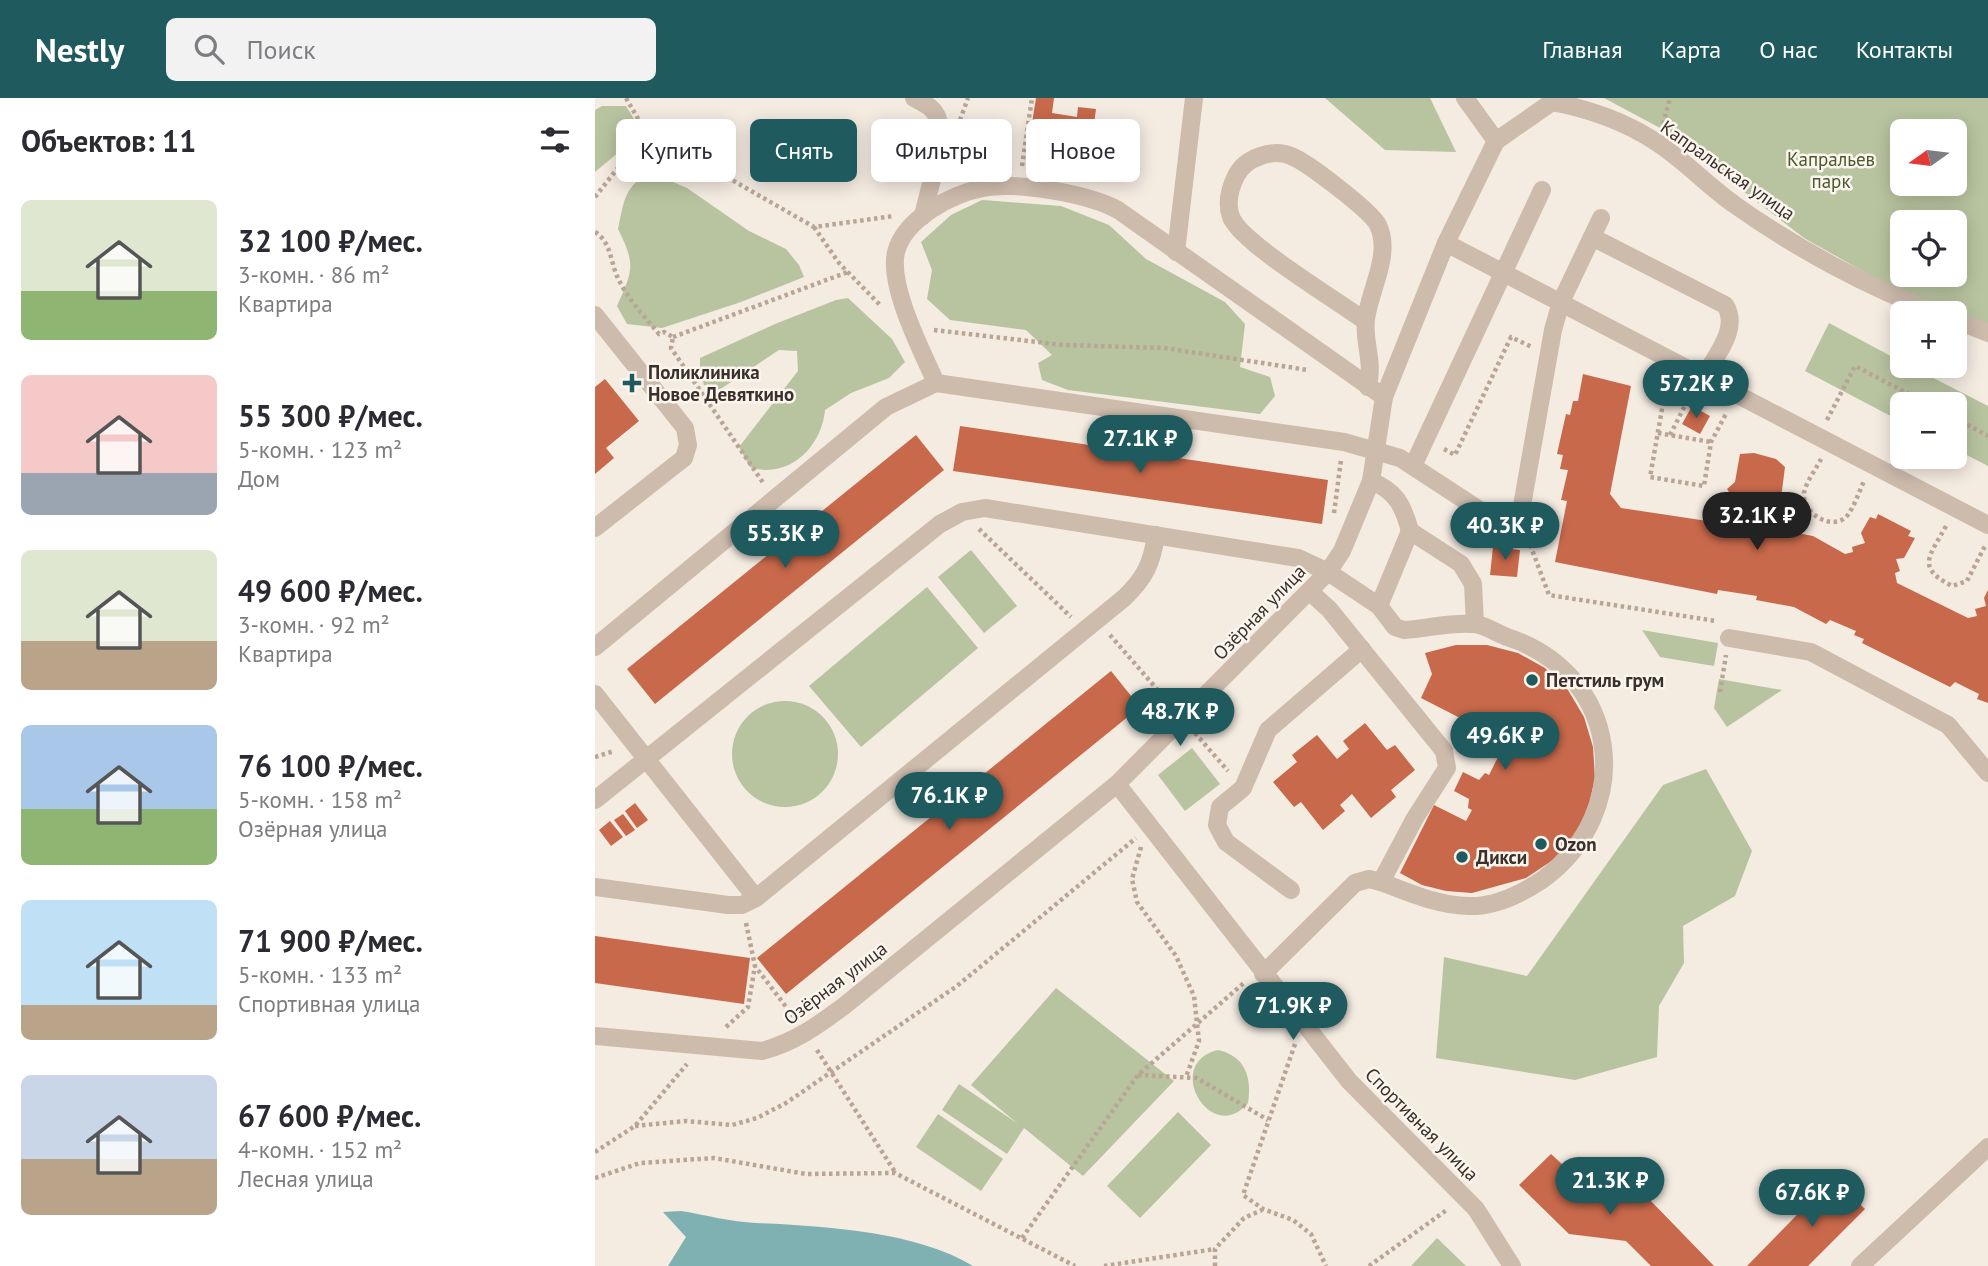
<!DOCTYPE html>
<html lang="ru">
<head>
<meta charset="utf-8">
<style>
  body { margin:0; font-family:"PT Sans",sans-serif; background:#f2f2f3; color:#2b2b33; height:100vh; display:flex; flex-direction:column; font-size:26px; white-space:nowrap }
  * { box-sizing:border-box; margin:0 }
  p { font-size:23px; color:#7c7c81 }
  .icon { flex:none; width:38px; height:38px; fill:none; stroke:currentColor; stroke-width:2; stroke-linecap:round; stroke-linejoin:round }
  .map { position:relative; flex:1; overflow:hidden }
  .drawer { display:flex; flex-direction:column; background:#fff; width:595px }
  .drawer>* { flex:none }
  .guide { position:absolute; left:21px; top:21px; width:665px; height:63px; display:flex; gap:14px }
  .needle { width:46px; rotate:256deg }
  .controls { position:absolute; left:1295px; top:21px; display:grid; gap:14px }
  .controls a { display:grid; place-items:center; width:77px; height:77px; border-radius:10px; background:#fff; box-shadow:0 4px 18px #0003; font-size:35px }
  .price { position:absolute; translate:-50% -60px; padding:0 16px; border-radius:24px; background:#1f5a5e; color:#fff; font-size:23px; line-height:46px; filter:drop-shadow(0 2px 4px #0008) }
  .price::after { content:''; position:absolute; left:50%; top:42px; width:21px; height:16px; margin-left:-10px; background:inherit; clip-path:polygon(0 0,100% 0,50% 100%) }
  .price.on { background:#222; color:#fff }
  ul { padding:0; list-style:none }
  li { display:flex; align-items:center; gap:21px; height:175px; padding:0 21px }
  li span { display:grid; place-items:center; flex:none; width:196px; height:140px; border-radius:10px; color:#555 }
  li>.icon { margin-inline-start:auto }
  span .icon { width:84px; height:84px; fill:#fffc; stroke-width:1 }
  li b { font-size:30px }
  h2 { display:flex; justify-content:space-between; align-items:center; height:84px; padding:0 21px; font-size:30px }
  .chip { padding:0 24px; border-radius:10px; background:#fff; box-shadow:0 4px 18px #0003; font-size:24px; line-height:63px }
  .chip.on { background:#1f5a5e; color:#fff }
  header { display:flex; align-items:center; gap:42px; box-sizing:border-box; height:98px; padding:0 35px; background:#1f5a5e; color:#fff }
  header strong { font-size:33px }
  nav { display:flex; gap:38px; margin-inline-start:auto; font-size:24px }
  .search { width:490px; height:63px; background:#f2f2f3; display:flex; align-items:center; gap:18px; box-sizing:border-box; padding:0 24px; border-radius:10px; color:#7c7c81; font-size:26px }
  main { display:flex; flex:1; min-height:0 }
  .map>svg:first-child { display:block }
  .green { fill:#b8c4a0; fill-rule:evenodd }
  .water { fill:#7fb0b2 }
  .building { fill:#c8694b }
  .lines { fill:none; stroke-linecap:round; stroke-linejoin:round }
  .path { stroke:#b9a596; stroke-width:4.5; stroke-dasharray:3.5 3.5; stroke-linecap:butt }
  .minor { stroke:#cdbbac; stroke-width:18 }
  .poi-dot { fill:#1f5a5e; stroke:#fbf5ee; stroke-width:2.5 }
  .labels { text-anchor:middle; stroke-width:5; stroke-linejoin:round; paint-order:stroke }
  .park-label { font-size:19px; fill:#4a5a2e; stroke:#fbf5ee }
  .street-label { font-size:19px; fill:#3b302b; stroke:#fbf5ee }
  .poi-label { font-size:19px; font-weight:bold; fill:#3b302b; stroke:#fbf5ee; text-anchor:start }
</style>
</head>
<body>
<header>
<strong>Nestly</strong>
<div class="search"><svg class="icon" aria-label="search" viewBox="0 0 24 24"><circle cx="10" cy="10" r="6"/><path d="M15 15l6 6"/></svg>Поиск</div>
<nav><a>Главная</a><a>Карта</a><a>О нас</a><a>Контакты</a></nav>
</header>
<main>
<section class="drawer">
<h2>Объектов: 11<svg class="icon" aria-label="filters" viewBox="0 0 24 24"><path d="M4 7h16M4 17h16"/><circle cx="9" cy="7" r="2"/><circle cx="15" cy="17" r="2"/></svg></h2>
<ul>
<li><span style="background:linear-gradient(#dfe7d0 65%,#8fb573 0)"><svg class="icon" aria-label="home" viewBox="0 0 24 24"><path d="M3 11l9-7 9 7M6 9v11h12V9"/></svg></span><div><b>32 100 ₽/мес.</b><p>3-комн. · 86 m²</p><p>Квартира</p></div></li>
<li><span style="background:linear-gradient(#f6c9c9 70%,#9aa5b1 0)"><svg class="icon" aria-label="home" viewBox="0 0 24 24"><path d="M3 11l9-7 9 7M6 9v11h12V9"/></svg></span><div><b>55 300 ₽/мес.</b><p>5-комн. · 123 m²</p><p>Дом</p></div></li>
<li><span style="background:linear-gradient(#dfe7d0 65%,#b9a48a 0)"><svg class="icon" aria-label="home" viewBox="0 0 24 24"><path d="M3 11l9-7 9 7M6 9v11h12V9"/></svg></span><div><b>49 600 ₽/мес.</b><p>3-комн. · 92 m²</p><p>Квартира</p></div></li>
<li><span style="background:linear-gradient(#a9c7e8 60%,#8fb573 0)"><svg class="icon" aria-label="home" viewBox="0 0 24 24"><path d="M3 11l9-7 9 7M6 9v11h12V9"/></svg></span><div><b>76 100 ₽/мес.</b><p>5-комн. · 158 m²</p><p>Озёрная улица</p></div></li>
<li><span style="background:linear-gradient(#bfe0f5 75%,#b9a48a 0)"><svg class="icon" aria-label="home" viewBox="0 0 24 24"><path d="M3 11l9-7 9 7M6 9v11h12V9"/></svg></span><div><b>71 900 ₽/мес.</b><p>5-комн. · 133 m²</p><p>Спортивная улица</p></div></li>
<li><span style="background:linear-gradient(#c9d6e8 60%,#b9a48a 0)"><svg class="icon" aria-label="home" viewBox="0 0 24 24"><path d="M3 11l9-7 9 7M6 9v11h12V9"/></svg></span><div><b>67 600 ₽/мес.</b><p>4-комн. · 152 m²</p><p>Лесная улица</p></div></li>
</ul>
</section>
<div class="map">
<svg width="1393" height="1168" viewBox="0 0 1393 1168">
  <rect width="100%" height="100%" fill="#f4ebe1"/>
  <!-- green -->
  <g class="green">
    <polygon points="730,0 835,0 861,54 790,52"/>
    <path d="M1009 0H1393V228L1319 202 1209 140 1067 31ZM1307 33H1360V86H1307ZM1307 124H1360V177H1307Z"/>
    <polygon points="7,8 31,8 42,26 36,44 0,74 0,12"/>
    <path d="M57 75 92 90 154 133 191 151 204 167 209 179 146 204 67 230 32 226 22 208C38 172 41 167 23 131 29 104 29 86 57 75Z"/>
    <polygon points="387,102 466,108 514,127 551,161 630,204 650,226 645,269 675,279 680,298 665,316 473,292 447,282 443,265 457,257 431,232 355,222 332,201 337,172 326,144 356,117"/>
    <path d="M253 200 297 241 310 264 294 280 256 295 230 312C227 349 193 382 155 369L144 349 203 273 202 253 184 252 124 292 109 287 105 274V260L180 226 241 202Z"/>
    <polygon points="1234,225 1307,264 1307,268 1315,268 1393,308 1393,368 1360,351 1360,306 1307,306 1307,324 1210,273"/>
    <polygon points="376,452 422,508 389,535 343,479"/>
    <polygon points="332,489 383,550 266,649 214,588"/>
    <polygon points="1047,532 1123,545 1119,568 1065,559"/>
    <polygon points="1124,581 1187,592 1132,629 1119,610"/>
    <circle cx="190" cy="656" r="53"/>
    <polygon points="597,650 625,686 590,713 563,677"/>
    <polygon points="1111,671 1157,753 1140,798 1088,828 1089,865 1064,908 1062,959 980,982 841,960 849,859 932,878 1068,687"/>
    <polygon points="461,890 579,983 488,1078 429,1030 412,1056 347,1012 364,986 422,1025 376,987"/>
    <path d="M623 952C650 958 657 979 653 1005 616 1049 567 965 623 952Z"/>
    <polygon points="583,1014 616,1047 545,1120 512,1088"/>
    <polygon points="343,1016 408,1061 386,1093 321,1049"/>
    <polygon points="842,1140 871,1168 816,1168"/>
  </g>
  <!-- water -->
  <path class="water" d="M86 1113C111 1117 136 1124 161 1125 227 1128 321 1133 378 1168H73L91 1139 68 1114Z"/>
  <!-- building -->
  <g class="building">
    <polygon points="441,0 459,0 457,15 482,19 483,9 501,11 494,63 475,60 479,34 454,30 452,46 434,44"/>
    <polygon points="988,276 1036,288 1015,396 1026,410 1119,424 1134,415 1137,399 1132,391 1140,384 1145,356 1159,355 1181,361 1190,369 1185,408 1175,415 1182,423 1180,431 1218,438 1250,456 1258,454 1257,449 1270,445 1266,435 1275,419 1281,421 1283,416 1316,433 1313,438 1320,440 1309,460 1301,461 1305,473 1300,475 1302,485 1373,520 1382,518 1380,511 1391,508 1389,500 1393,492 1393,605 1382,601 1384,596 1360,584 1355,589 1267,545 1269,541 1259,537 1261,533 1235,522 1231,526 1199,509 1161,502 1162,498 1123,492 1122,496 960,464 972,403 966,402 973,372 965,371 968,357 962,356 971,316 975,317 978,303 983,303"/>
    <polygon points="10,281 44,323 11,350 19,360 0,376 0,289"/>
    <polygon points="1097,308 1115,318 1105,336 1087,326"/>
    <polygon points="365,328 733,382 727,426 358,373"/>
    <polygon points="321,337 349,372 60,606 32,571"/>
    <polygon points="898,449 925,452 922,479 895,477"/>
    <polygon points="861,547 892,547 923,555 950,570 973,592 989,619 998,649 1000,680 993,711 979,739 958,762 931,780 877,795 851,793 827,787 805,775 839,707 871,723 877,712 873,710 874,701 859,693 868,674 884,682 890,675 894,677 911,643 900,637 898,641 888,639 881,653 863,644 870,629 863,624 865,620 826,600 837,576 830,555"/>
    <polygon points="516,573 545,609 191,896 162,860"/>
    <polygon points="770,625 792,652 800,647 820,672 796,692 801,699 776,720 757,696 745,707 750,713 728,732 706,704 699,709 678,684 702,664 697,657 722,637 742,661 754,651 748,643"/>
    <polygon points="40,705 53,722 42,730 30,713"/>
    <polygon points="28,716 40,732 31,738 19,722"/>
    <polygon points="15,723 28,739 16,748 4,732"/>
    <polygon points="0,838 155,860 149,906 0,885"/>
    <polygon points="956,1056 995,1092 1054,1101 1119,1168 1056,1168 1031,1143 974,1136 924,1087"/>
    <polygon points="1238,1080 1270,1111 1213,1168 1152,1168"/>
  </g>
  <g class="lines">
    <!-- path -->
    <g class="path">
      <polyline points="31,0 53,38 76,47 219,129 299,118"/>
      <polyline points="365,22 373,0"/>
      <polyline points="1068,26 1075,0"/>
      <polyline points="427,68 437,0"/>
      <polyline points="0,99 37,52 53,38"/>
      <polyline points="219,129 244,165 286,208"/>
      <path d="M0 134C16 144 15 162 22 178 31 199 49 218 64 236L69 234 78 239 76 250 169 386"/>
      <polyline points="339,232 468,247 569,250 713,272"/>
      <polyline points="78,239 253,174"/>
      <polyline points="1072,283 1055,379 1109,388 1116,344 1132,314"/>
      <polyline points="1360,320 1393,338"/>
      <polyline points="1232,322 1260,268 1333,306"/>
      <polyline points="1063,335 1116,344"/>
      <polyline points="1075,337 1097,294"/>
      <polyline points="849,351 860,357 916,239 937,249"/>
      <path d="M1226 361C1221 371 1211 384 1209 395 1207 415 1237 434 1252 418 1259 409 1264 394 1269 383"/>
      <polyline points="739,415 746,362"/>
      <path d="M1351 428C1335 458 1320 469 1357 488L1372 483 1391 446"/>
      <polyline points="384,431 476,519"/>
      <polyline points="930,442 936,449 954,497 1121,523"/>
      <polyline points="515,537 574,605"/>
      <polyline points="1125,594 1131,557"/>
      <polyline points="600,635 633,673"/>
      <polyline points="0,659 19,653"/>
      <polyline points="546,749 537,781 542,804 581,858 599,898 604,943 591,979"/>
      <polyline points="151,825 160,868 198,918"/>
      <polyline points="131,929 153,909 160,868"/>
      <polyline points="700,946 648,1097 668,1111 698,1122 716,1136 731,1168"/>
      <polyline points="222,952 300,1074"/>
      <polyline points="543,977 602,980 673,1022"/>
      <polyline points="40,1028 91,1023 137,1027 162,1020 191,1005 362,888 541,740"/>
      <polyline points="0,1054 40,1028 92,966"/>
      <polyline points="0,1080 45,1065 119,1060 211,1076 300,1075 480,1168"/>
      <polyline points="427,1140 543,977 650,884"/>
      <polyline points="509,1168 620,1151"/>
      <polyline points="620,1168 620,1151 649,1120 667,1112"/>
      <polyline points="774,1168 853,1111"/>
    </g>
    <!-- minor -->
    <g class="minor">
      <path d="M319 0C328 5 339 9 343 21 350 43 333 94 328 118"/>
      <polyline points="870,0 901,43"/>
      <path d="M997 139 1130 207C1145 230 1121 257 1109 279"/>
      <polyline points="851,145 1393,427"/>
      <polyline points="581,154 599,0"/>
      <polyline points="0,217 90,330 93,347 89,360 0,430"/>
      <polyline points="1360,222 1393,235"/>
      <path d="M770 223C743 203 646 145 636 119 631 105 635 90 641 78 650 60 677 50 696 58 712 64 776 113 783 127 797 156 775 191 771 221 768 244 779 261 773 289"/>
      <path d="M341 285C327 253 293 188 301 154 310 120 357 96 388 90 421 83 494 96 523 112L789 299"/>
      <polyline points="818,368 947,92"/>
      <path d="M776 383C801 393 808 407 815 433L866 466 878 486 880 526"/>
      <polyline points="784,508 815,433"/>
      <polyline points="1134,540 1216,554 1353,627 1393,675"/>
      <polyline points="0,549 291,309 341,285 749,344 805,360 906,426 917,426 925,419 958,232 966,204 1006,120"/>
      <polyline points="0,596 161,800"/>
      <polyline points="522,686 754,983 881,1111 917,1168"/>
      <path d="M0 702 345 426 367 414 390 410 703 460 733 474 784 508 800 529 809 532C831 531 855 524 878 526 889 526 901 535 912 539 1026 576 1042 713 947 782 926 796 899 809 873 808 842 807 815 795 786 784"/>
      <path d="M0 789 133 807H147L161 800 529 500C550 480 557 465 561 437"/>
      <polyline points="696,792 631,744 622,727 625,709 648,690 673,632 767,551"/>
      <polyline points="668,876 760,785 774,781 786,784 820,720 852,670 849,653 734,511 715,494"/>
      <path d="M0 938 167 953C200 944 222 928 249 908L522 686 733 474 747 453 776 383 789 299 851 145 901 43 957 4C994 11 1029 23 1061 44 1089 62 1113 88 1140 107 1199 149 1274 190 1342 215"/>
      <polyline points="1265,1168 1393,1049"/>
    </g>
  </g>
  <!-- markers -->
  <g class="poi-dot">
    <path d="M33.5 274.5h7v7h7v7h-7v7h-7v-7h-7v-7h7z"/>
    <circle cx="937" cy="582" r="7"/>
    <circle cx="946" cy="746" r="7"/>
    <circle cx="867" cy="759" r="7"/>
  </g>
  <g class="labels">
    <!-- park labels -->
    <g class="park-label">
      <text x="1236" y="68">Капральев<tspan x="1236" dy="22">парк</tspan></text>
    </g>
    <!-- street labels -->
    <g class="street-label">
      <text transform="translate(1133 72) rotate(35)" y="7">Капральская улица</text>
      <text transform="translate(664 514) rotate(-46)" y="7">Озёрная улица</text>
      <text transform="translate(240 885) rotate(-37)" y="7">Озёрная улица</text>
      <text transform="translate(827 1026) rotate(45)" y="7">Спортивная улица</text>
    </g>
    <!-- poi labels -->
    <g class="poi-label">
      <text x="53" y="281">Поликлиника<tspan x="53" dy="22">Новое Девяткино</tspan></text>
      <text x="951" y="589">Петстиль грум</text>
      <text x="960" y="753">Ozon</text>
      <text x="881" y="766">Дикси</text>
    </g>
  </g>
</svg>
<div class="controls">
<a><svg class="needle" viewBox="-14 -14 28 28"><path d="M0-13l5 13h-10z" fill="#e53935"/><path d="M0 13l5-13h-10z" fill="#7c7c81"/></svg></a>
<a><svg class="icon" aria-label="locate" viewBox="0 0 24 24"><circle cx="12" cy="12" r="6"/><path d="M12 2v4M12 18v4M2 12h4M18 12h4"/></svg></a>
<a>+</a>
<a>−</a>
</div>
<b class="price" style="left:1101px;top:322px">57.2K ₽</b>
<b class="price" style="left:545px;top:377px">27.1K ₽</b>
<b class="price on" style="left:1162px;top:454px">32.1K ₽</b>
<b class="price" style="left:910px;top:464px">40.3K ₽</b>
<b class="price" style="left:190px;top:472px">55.3K ₽</b>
<b class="price" style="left:585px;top:650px">48.7K ₽</b>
<b class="price" style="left:910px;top:674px">49.6K ₽</b>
<b class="price" style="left:354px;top:734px">76.1K ₽</b>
<b class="price" style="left:698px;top:944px">71.9K ₽</b>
<b class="price" style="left:1015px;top:1119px">21.3K ₽</b>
<b class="price" style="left:1217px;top:1131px">67.6K ₽</b>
<div class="guide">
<a class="chip">Купить</a>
<a class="chip on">Снять</a>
<a class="chip">Фильтры</a>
<a class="chip">Новое</a>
</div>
</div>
</main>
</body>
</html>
